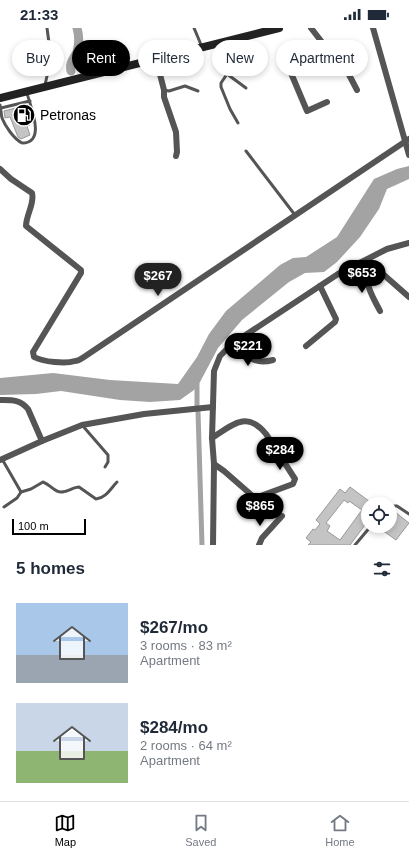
<!DOCTYPE html>
<html lang="en">
<head>
<meta charset="utf-8">
<style>
  body { margin:0; font-family:Arial,sans-serif; background:#f6f6f7; color:#1f2937; height:100vh; display:flex; flex-direction:column; font-size:15px; white-space:nowrap }
  * { box-sizing:border-box; margin:0 }
  p { font-size:13px; color:#747a83 }
  .icon { flex:none; width:22px; height:22px; fill:none; stroke:currentColor; stroke-width:2; stroke-linecap:round; stroke-linejoin:round }
  .map { position:relative; height:517px; overflow:hidden }
  .side { display:flex; flex-direction:column; background:#fff; flex:1 }
  .side>* { flex:none }
  .guide { position:absolute; left:12px; top:12px; width:385px; height:36px; display:flex; gap:8px }
  .tools { position:absolute; left:361px; top:469px; display:grid; gap:8px }
  .tools a { display:grid; place-items:center; width:36px; height:36px; border-radius:50%; background:#fff; box-shadow:0 2px 6px #0003; font-size:20px }
  .scale { position:absolute; left:12px; bottom:10px; width:74px; box-sizing:border-box; padding-left:4px; border:2px solid #000; border-top:0; font-size:11px; line-height:14px; white-space:nowrap; color:#000; -webkit-text-stroke:3px #fff; paint-order:stroke }
  .price { position:absolute; translate:-50% -34px; padding:0 9px; border-radius:14px; background:#000; color:#fff; font-size:13px; line-height:26px; filter:drop-shadow(0 1px 2px #0008) }
  .price::after { content:''; position:absolute; left:50%; top:24px; width:12px; height:9px; margin-left:-6px; background:inherit; clip-path:polygon(0 0,100% 0,50% 100%) }
  .price.selected { background:#222; color:#fff }
  ul { padding:0; list-style:none }
  li { display:flex; align-items:center; gap:12px; height:100px; padding:0 16px }
  li span { display:grid; place-items:center; flex:none; width:112px; height:80px; border-radius:0px; color:#555 }
  li>.icon { margin-inline-start:auto }
  span .icon { width:48px; height:48px; fill:#fffc; stroke-width:1 }
  li b { font-size:17px }
  h2 { display:flex; justify-content:space-between; align-items:center; height:48px; padding:0 16px; font-size:17px }
  .tag { padding:0 14px; border-radius:18px; background:#fff; box-shadow:0 2px 6px #0003; font-size:14px; line-height:36px }
  .tag.selected { background:#000; color:#fff }
  .status { display:flex; justify-content:space-between; align-items:center; height:28px; padding:0 20px; background:#fff; direction:ltr }
  .status svg { height:11px; fill:currentColor }
  .dock { display:flex; justify-content:space-around; align-items:center; height:56px; border-top:1px solid #e0e1e3; background:#fff; font-size:11px; color:#747a83 }
  .dock a { display:grid; justify-items:center; gap:2px }
  .dock .selected { color:#000 }
  .map>svg:first-child { display:block }
  .water { fill:#a3a3a3 }
  .lines { fill:none; stroke-linecap:round; stroke-linejoin:round }
  .canal { stroke:#a3a3a3; stroke-width:5 }
  .river { stroke:#a3a3a3; stroke-width:9 }
  .building { fill:#c4c4c4; stroke:#999; fill-rule:evenodd }
  .lane { stroke:#555; stroke-width:3 }
  .street { stroke:#555; stroke-width:6 }
  .secondary { stroke:#222; stroke-width:8 }
  .labels { text-anchor:middle; stroke-width:3; stroke-linejoin:round; paint-order:stroke }
  .poi-label { font-size:14px; fill:#000; stroke:#fff; text-anchor:start }
</style>
</head>
<body>
<div class="status"><b>21:33</b><svg viewBox="0 0 49 12"><path d="M0 12V9h3v3zM5 12V6h3v6zM10 12V3h3v9zM15 12V0h3v12zM26 1h20v11H26zM47 4h2v5h-2z"/></svg></div>
<div class="map">
<svg width="409" height="517" viewBox="0 0 409 517">
  <rect width="100%" height="100%" fill="#fff"/>
  <!-- water -->
  <polygon class="water" points="409,138 409,151 387,161 379,181 360,209 337,234 324,244 305,245 289,254 242,292 218,320 200,354 194,362 180,372 150,374 120,372 61,363 36,366 0,367 0,350 53,345 110,352 178,356 197,329 209,306 226,283 280,237 293,230 306,229 337,209 374,151 397,141"/>
  <g class="lines">
    <!-- canal -->
    <g class="canal">
      <polyline points="197,353 197,378"/>
      <polyline points="198,383 202,517"/>
    </g>
    <!-- river -->
    <path class="river" d="M71 43C69 34 74 31 77 24 79 17 79 7 77 0"/>
  </g>
  <!-- building -->
  <g class="building">
    <polygon points="27,77 29,82 25,83 30,97 27,98 30,107 21,111 18,109 10,89 5,90 4,83"/>
    <path d="M350 459 373 476H368V493L350 517H308L311 514 306 510 313 501 315 502 320 496 316 492 340 461 345 465ZM344 472 348 475 349 473 362 482 340 512 327 503 330 498 326 495Z"/>
    <polygon points="395,484 409,495 396,512 382,502 384,498 390,498 390,491"/>
  </g>
  <g class="lines">
    <!-- lane -->
    <g class="lane">
      <polyline points="194,0 202,19"/>
      <polyline points="219,17 227,46 246,60"/>
      <polyline points="227,46 221,55 221,59 230,81 238,95"/>
      <polyline points="45,57 51,30 47,0"/>
      <polyline points="164,62 169,63 185,58 198,63"/>
      <path d="M0 77C1 81 1 86 2 90 5 98 14 111 22 115 47 115 30 78 27 65"/>
      <polyline points="1,80 30,73"/>
      <polyline points="246,123 295,187"/>
      <polyline points="82,397 108,427 108,434 105,439"/>
      <polyline points="2,431 21,464 17,470 4,479"/>
      <path d="M21 464 31 461 43 454C49 456 52 461 57 463 64 467 72 459 79 459L96 471C106 470 111 460 117 454"/>
      <polyline points="390,478 397,478 409,486"/>
      <polyline points="355,517 371,498"/>
    </g>
    <!-- street -->
    <g class="street">
      <polyline points="311,0 328,22 335,36 346,41 357,62"/>
      <polyline points="373,0 409,127"/>
      <polyline points="156,31 164,62 164,69 176,104 177,124 176,128"/>
      <polyline points="327,74 307,83 288,38 328,22"/>
      <path d="M0 141 11 151 32 165C35 175 26 187 26 198L81 242V245L33 324 34 329C43 334 66 336 75 333 78 333 81 331 84 329L409 111"/>
      <polyline points="359,235 366,244 380,245 384,247 409,269"/>
      <path d="M368 244C365 258 374 271 380 283"/>
      <path d="M236 314C246 329 254 337 273 332"/>
      <polyline points="306,318 335,294 336,291 320,258"/>
      <path d="M0 372C11 372 20 371 28 381L42 413"/>
      <path d="M212 410C232 397 247 382 266 406L295 451 293 456 255 470 224 443 214 436"/>
      <polyline points="0,432 42,413 82,397 144,386 213,379"/>
      <polyline points="213,517 214,436 212,410 214,343 220,328 232,316 338,246 387,221 409,215"/>
      <polyline points="259,517 262,510 282,488"/>
    </g>
    <!-- secondary -->
    <polyline class="secondary" points="0,70 279,0"/>
  </g>
  <!-- icons -->
  <defs>
    <g id="fuel-disc" transform="scale(1.15)"><circle r="9.5" fill="#000" stroke="#fff"/><path d="M-5.5-6h7V0h2V4h1.3V-2.5L3-4.5l.8-.8L6-3V5H2.5V1h-1V6h-7ZM-4.2-4.7v3.2H.2V-4.7Z" fill="#fff"/></g>
  </defs>
  <g fill-rule="evenodd">
    <use href="#fuel-disc" x="24" y="87"/>
  </g>
  <g class="labels">
    <!-- poi labels -->
    <g class="poi-label">
      <text x="40" y="92">Petronas</text>
    </g>
  </g>
</svg>
<div class="tools">
<a><svg class="icon" aria-label="locate" viewBox="0 0 24 24"><circle cx="12" cy="12" r="6"/><path d="M12 2v4M12 18v4M2 12h4M18 12h4"/></svg></a>
</div>
<div class="scale">100 m</div>
<b class="price" style="left:362px;top:266px">$653</b>
<b class="price selected" style="left:158px;top:269px">$267</b>
<b class="price" style="left:248px;top:339px">$221</b>
<b class="price" style="left:280px;top:443px">$284</b>
<b class="price" style="left:260px;top:499px">$865</b>
<div class="guide">
<a class="tag">Buy</a>
<a class="tag selected">Rent</a>
<a class="tag">Filters</a>
<a class="tag">New</a>
<a class="tag">Apartment</a>
</div>
</div>
<section class="side">
<h2>5 homes<svg class="icon" aria-label="filters" viewBox="0 0 24 24"><path d="M4 7h16M4 17h16"/><circle cx="9" cy="7" r="2"/><circle cx="15" cy="17" r="2"/></svg></h2>
<ul>
<li><span style="background:linear-gradient(#a9c7e8 65%,#9aa5b1 0)"><svg class="icon" aria-label="home" viewBox="0 0 24 24"><path d="M3 11l9-7 9 7M6 9v11h12V9"/></svg></span><div><b>$267/mo</b><p>3 rooms · 83 m²</p><p>Apartment</p></div></li>
<li><span style="background:linear-gradient(#c9d6e8 60%,#8fb573 0)"><svg class="icon" aria-label="home" viewBox="0 0 24 24"><path d="M3 11l9-7 9 7M6 9v11h12V9"/></svg></span><div><b>$284/mo</b><p>2 rooms · 64 m²</p><p>Apartment</p></div></li>
</ul>
</section>
<nav class="dock">
<a class="selected"><svg class="icon" aria-label="map" viewBox="0 0 24 24"><path d="M3 6l6-2 6 2 6-2v14l-6 2-6-2-6 2zM9 4v14M15 6v14"/></svg>Map</a>
<a><svg class="icon" aria-label="saved" viewBox="0 0 24 24"><path d="M7 4h10v16l-5-4-5 4z"/></svg>Saved</a>
<a><svg class="icon" aria-label="home" viewBox="0 0 24 24"><path d="M3 11l9-7 9 7M6 9v11h12V9"/></svg>Home</a>
</nav>
</body>
</html>
